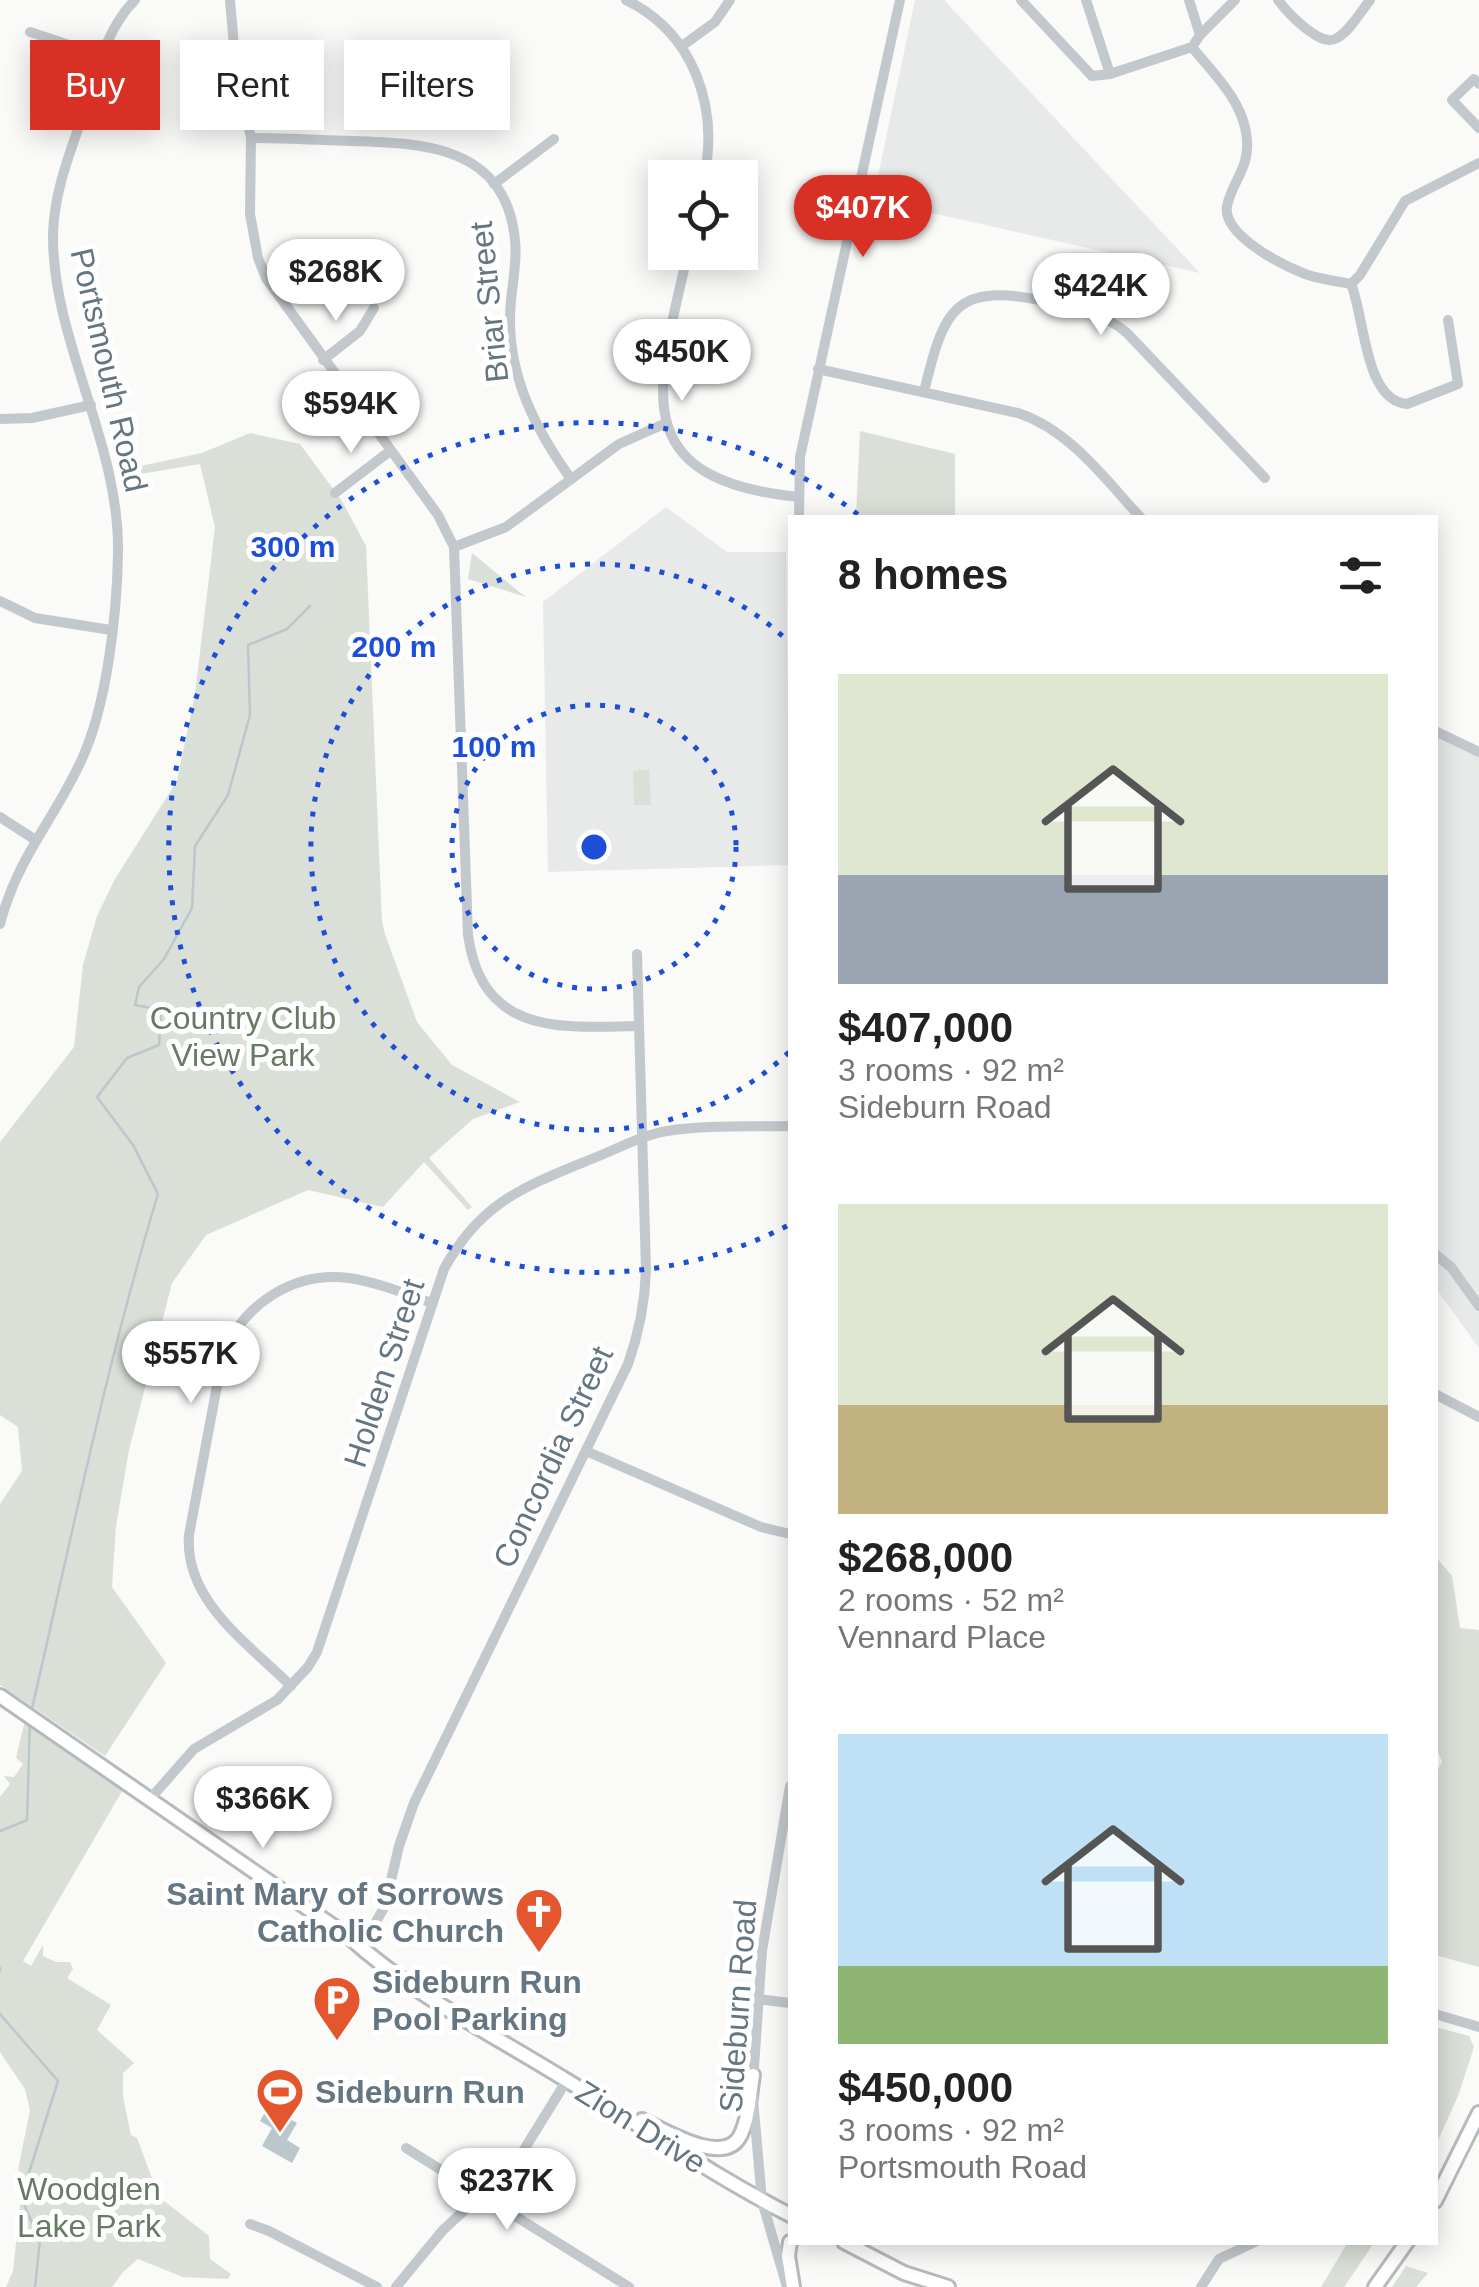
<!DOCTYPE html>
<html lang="en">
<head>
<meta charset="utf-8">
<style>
  body { margin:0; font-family:Helvetica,sans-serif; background:#f6f6f6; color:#222; height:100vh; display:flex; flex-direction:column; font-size:38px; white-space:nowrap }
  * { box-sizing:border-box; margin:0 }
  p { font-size:32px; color:#767676 }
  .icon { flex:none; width:55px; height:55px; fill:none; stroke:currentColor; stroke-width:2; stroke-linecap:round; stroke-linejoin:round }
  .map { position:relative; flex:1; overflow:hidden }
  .panel { position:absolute; left:788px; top:515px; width:650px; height:1730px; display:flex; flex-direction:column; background:#fff; border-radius:0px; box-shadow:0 5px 25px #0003 }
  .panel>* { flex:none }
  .hud { position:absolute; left:30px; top:40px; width:608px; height:90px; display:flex; gap:20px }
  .fabs { position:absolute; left:648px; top:160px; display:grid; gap:20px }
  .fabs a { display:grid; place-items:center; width:110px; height:110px; border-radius:0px; background:#fff; box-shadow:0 5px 25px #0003; font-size:50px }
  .price { position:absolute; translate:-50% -85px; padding:0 22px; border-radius:35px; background:#fff; color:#222; font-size:32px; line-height:65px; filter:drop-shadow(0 2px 5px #0008) }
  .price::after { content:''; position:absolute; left:50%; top:60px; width:30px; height:22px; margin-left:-15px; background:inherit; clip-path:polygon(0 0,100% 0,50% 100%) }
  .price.active { background:#d93025; color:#fff }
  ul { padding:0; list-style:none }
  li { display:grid; align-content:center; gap:20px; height:530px; padding:0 50px }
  li span { display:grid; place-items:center; height:310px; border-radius:0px; color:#555 }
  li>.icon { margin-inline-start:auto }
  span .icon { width:180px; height:180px; fill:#fffc; stroke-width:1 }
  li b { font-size:42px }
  h2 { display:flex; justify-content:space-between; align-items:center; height:120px; padding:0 50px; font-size:42px }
  .pill { padding:0 35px; border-radius:0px; background:#fff; box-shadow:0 5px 25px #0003; font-size:35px; line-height:90px }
  .pill.active { background:#d93025; color:#fff }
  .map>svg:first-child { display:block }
  .built { fill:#e8e9e9 }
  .green { fill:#dadfd7 }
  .water { fill:#bbc7cb }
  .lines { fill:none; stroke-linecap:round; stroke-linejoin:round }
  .stream { stroke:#bbc7cb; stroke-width:2.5 }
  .major-casing { stroke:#b5babe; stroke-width:18 }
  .minor { stroke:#c3c8cc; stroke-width:10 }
  .major { stroke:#fff; stroke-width:12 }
  .ring { fill:none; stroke:#1d4ed8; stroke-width:5; stroke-dasharray:5 10 }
  .labels { text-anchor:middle; stroke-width:10; stroke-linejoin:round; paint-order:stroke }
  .street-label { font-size:32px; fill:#657683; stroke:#fff }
  .park-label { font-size:32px; fill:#687a64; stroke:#fff }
  .poi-label { font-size:32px; font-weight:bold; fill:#657683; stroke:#fff; text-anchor:start }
  .centre { fill:#1d4ed8; stroke:#fff; stroke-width:5 }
  .ring-label { font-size:30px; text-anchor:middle; font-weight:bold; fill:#1d4ed8; stroke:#fff; stroke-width:10; stroke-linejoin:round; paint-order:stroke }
</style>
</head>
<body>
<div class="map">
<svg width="1479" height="2287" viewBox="0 0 1479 2287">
  <rect width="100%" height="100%" fill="#fafaf8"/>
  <!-- built -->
  <g class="built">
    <polygon points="915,0 944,0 1200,273 873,200"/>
    <polygon points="666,507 727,552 786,552 790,865 548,872 543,602"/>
    <polygon points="1435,728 1479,749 1479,1348 1435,1287"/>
  </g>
  <!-- green -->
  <g class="green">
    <polygon points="860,431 955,454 955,517 856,517"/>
    <polygon points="250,433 300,444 342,501 366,546 382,922 385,934 417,1022 452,1065 520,1102 473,1119 429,1158 472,1207 468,1210 424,1162 383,1207 308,1190 206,1235 172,1283 129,1450 116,1526 112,1587 166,1663 105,1756 0,1685 0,1504 22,1471 18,1427 0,1415 0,1142 74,1047 83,965 97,916 115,879 177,781 195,694 215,527 200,464 123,477 121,470 202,453"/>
    <polygon points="472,553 522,594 526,597 468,579"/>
    <polygon points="649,769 651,805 634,805 633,771"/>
    <polygon points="1435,1556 1452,1576 1460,1628 1479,1630 1479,1967 1435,1955 1435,1775 1442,1762 1435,1744"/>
    <polygon points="25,1721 125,1786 23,1961 31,1966 43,1945 43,1956 56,1962 70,1962 73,1969 67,1978 111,2005 97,2030 134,2063 123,2073 123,2097 131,2135 137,2138 159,2197 209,2236 210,2259 231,2274 228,2279 183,2277 138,2259 123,2272 112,2287 6,2287 13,2271 22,2186 20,2181 24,2174 18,2170 30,2110 25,2089 0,2052 0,1797 10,1784 4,1776 14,1777 23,1764 16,1758"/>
    <polygon points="1435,2027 1469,2036 1474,2047 1458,2096 1435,2147"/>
    <polygon points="1348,2242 1374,2243 1344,2287 1321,2287"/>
    <polygon points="1406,2266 1428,2273 1416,2287 1392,2287"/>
  </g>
  <!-- water -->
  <polygon class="water" points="268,2107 297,2123 287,2140 300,2148 292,2163 262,2146 272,2128 260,2121"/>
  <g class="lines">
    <!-- stream -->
    <g class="stream">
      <path d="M31 1713C71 1540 106 1365 158 1194L133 1145 97 1097 127 1058 159 1045 161 1010 135 1005 139 987 164 959 192 908 195 846 228 795 250 715 248 645 287 629 310 606"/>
      <polyline points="0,1831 27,1820 30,1721"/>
      <polyline points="0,1968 0,1971"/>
      <polyline points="0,2014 58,2081 21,2198 40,2240 35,2287"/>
    </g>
    <!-- major casing -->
    <g class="major-casing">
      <g id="major">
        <path d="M0 1696 349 1937C413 1995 492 2034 566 2080 641 2125 712 2175 790 2215"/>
        <path d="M642 2120C664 2130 724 2167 740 2136 749 2119 750 2093 753 2075"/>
        <polyline points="1435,2201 1479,2113"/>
        <polyline points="790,2242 788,2256 793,2287"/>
        <polyline points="844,2242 904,2273 948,2287"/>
        <polyline points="1375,2287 1407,2242"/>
      </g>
    </g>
    <!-- minor -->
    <g class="minor">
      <path d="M230 0 236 69 251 138 250 214 258 258 266 278 438 515 454 547 468 935C482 1035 559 1028 639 1026"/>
      <path d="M626 0C694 33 719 107 704 178"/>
      <polyline points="1021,0 1092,76 1110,74 1086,0"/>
      <path d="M1278 0C1287 12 1321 49 1337 38 1350 31 1361 11 1370 0"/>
      <polyline points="30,32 102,56"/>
      <polyline points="1200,35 1235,0"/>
      <polyline points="682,46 715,22 730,0"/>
      <path d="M1192 47C1213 73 1240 98 1246 132 1252 168 1233 178 1227 206 1222 235 1282 265 1305 274 1319 279 1335 281 1351 284L1360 275 1405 201 1479 163"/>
      <polyline points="1110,74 1192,47 1200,35 1189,0"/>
      <polyline points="1479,84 1474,79 1452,100 1479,128"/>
      <path d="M251 138C285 138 318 140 351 141 424 143 506 146 515 240 518 265 510 292 510 317 509 378 536 430 571 479"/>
      <polyline points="494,184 554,139"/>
      <path d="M688 252C659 382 620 479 798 497"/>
      <path d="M1351 284C1365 317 1364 400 1407 404L1458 384 1448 320"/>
      <polyline points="323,360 360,331 374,308"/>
      <path d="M818 369 1018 413C1070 430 1105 479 1141 518"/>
      <path d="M924 392C944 308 955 281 1048 302 1077 309 1104 313 1127 333L1265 478"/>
      <polyline points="0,419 32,418 91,405"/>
      <polyline points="335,493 390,451"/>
      <polyline points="799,518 800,457 900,0"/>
      <polyline points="454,547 506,527 619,444 666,423"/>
      <polyline points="0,601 35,618 111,630"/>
      <polyline points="1435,731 1479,752"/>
      <polyline points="0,817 34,839"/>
      <path d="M0 924C17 858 54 820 81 761 107 706 117 614 118 553 120 442 52 342 53 234 54 191 71 150 85 109 97 71 106 29 135 0"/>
      <polyline points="1435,1254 1451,1267 1479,1306"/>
      <polyline points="1435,1394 1479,1417"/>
      <polyline points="586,1451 761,1527 790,1534"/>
      <path d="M291 1686C249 1644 184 1601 189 1535L223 1354C244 1304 293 1271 349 1278 377 1282 405 1294 432 1303"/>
      <path d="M150 1799 194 1749 277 1700 308 1667 317 1652 444 1269C481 1201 526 1186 594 1158 617 1149 642 1135 667 1131 707 1125 749 1127 790 1126"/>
      <path d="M361 1948 385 1906 399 1846 414 1803 628 1364C639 1333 645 1303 646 1270L637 954"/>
      <polyline points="757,1999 790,2003"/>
      <polyline points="1435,2014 1479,2027"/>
      <polyline points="753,2082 762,1951 790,1786"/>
      <polyline points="753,2099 762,2201 787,2287"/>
      <polyline points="406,2148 629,2287"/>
      <polyline points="250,2224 269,2231 377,2287"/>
      <polyline points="396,2287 443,2230 482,2194 498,2186 512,2169 567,2080"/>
      <polyline points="1201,2287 1219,2259 1255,2242"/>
    </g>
    <!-- major -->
    <use href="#major" class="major"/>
  </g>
  <!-- distance rings -->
  <g class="ring">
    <circle cx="594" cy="847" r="142"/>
    <path d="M789 1052A283 283 0 1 1 789 642"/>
    <path d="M787 1226A425 425 0 1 1 861 517"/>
  </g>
  <!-- icons -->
  <defs>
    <g id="church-pin" transform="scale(2.5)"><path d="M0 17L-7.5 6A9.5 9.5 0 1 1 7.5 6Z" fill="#e4572e" stroke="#fff"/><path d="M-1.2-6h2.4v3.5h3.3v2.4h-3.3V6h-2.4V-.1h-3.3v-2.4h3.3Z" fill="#fff"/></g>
    <g id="parking-pin" transform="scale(2.5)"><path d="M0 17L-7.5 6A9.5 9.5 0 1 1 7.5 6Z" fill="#e4572e" stroke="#fff"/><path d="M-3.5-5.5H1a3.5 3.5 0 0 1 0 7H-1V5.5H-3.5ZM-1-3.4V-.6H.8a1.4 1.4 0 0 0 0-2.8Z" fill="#fff"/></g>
    <g id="stadium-pin" transform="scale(2.5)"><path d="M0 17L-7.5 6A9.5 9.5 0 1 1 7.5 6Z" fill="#e4572e" stroke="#fff"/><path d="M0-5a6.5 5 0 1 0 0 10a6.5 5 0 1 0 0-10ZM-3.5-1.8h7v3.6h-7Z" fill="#fff"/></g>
  </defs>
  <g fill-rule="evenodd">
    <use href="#church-pin" x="539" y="1912"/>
    <use href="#parking-pin" x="337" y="2000"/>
    <use href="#stadium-pin" x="280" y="2092"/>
  </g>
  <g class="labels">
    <!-- street labels -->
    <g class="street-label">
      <text transform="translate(489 302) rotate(-96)" y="11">Briar Street</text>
      <text transform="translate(109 370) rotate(77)" y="11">Portsmouth Road</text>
      <text transform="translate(384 1373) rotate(-72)" y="11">Holden Street</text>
      <text transform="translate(553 1457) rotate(-65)" y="11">Concordia Street</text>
      <text transform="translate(738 2006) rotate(-86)" y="11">Sideburn Road</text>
      <text transform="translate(641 2127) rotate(32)" y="11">Zion Drive</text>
    </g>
    <!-- park labels -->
    <g class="park-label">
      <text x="243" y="1029">Country Club<tspan x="243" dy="37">View Park</tspan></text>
      <text x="89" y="2200">Woodglen<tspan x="89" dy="37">Lake Park</tspan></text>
    </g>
    <!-- poi labels -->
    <g class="poi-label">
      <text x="504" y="1905" text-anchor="end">Saint Mary of Sorrows<tspan x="504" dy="37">Catholic Church</tspan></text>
      <text x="372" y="1993">Sideburn Run<tspan x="372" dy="37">Pool Parking</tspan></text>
      <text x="315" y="2103">Sideburn Run</text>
    </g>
  </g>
  <circle cx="594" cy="847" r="15" class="centre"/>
  <g class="ring-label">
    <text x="293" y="557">300 m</text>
    <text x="394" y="657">200 m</text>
    <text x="494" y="757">100 m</text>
  </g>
</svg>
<div class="fabs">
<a><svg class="icon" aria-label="locate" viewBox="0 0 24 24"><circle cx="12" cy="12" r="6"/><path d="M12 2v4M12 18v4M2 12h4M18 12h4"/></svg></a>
</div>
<b class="price active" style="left:863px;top:260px">$407K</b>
<b class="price" style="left:336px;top:324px">$268K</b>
<b class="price" style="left:1101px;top:338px">$424K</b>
<b class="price" style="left:682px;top:404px">$450K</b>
<b class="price" style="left:351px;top:456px">$594K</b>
<b class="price" style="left:191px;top:1406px">$557K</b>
<b class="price" style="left:263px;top:1851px">$366K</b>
<b class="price" style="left:507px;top:2233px">$237K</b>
<div class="hud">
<a class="pill active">Buy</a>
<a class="pill">Rent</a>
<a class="pill">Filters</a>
</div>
<section class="panel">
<h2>8 homes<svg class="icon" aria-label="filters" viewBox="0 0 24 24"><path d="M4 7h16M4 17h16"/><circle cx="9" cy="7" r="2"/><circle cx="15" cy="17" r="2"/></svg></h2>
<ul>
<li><span style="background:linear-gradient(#dfe7d0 65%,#9aa5b1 0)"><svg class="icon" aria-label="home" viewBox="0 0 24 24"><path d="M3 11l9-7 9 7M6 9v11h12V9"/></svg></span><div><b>$407,000</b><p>3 rooms · 92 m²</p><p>Sideburn Road</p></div></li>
<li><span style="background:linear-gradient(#dfe7d0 65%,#c2b280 0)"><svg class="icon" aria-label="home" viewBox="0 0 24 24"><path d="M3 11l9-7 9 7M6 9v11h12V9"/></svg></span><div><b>$268,000</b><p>2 rooms · 52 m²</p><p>Vennard Place</p></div></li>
<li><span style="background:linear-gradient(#bfe0f5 75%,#8fb573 0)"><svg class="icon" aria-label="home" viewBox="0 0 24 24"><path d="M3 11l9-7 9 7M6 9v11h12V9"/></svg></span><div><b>$450,000</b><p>3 rooms · 92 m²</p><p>Portsmouth Road</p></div></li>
</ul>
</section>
</div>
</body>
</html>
